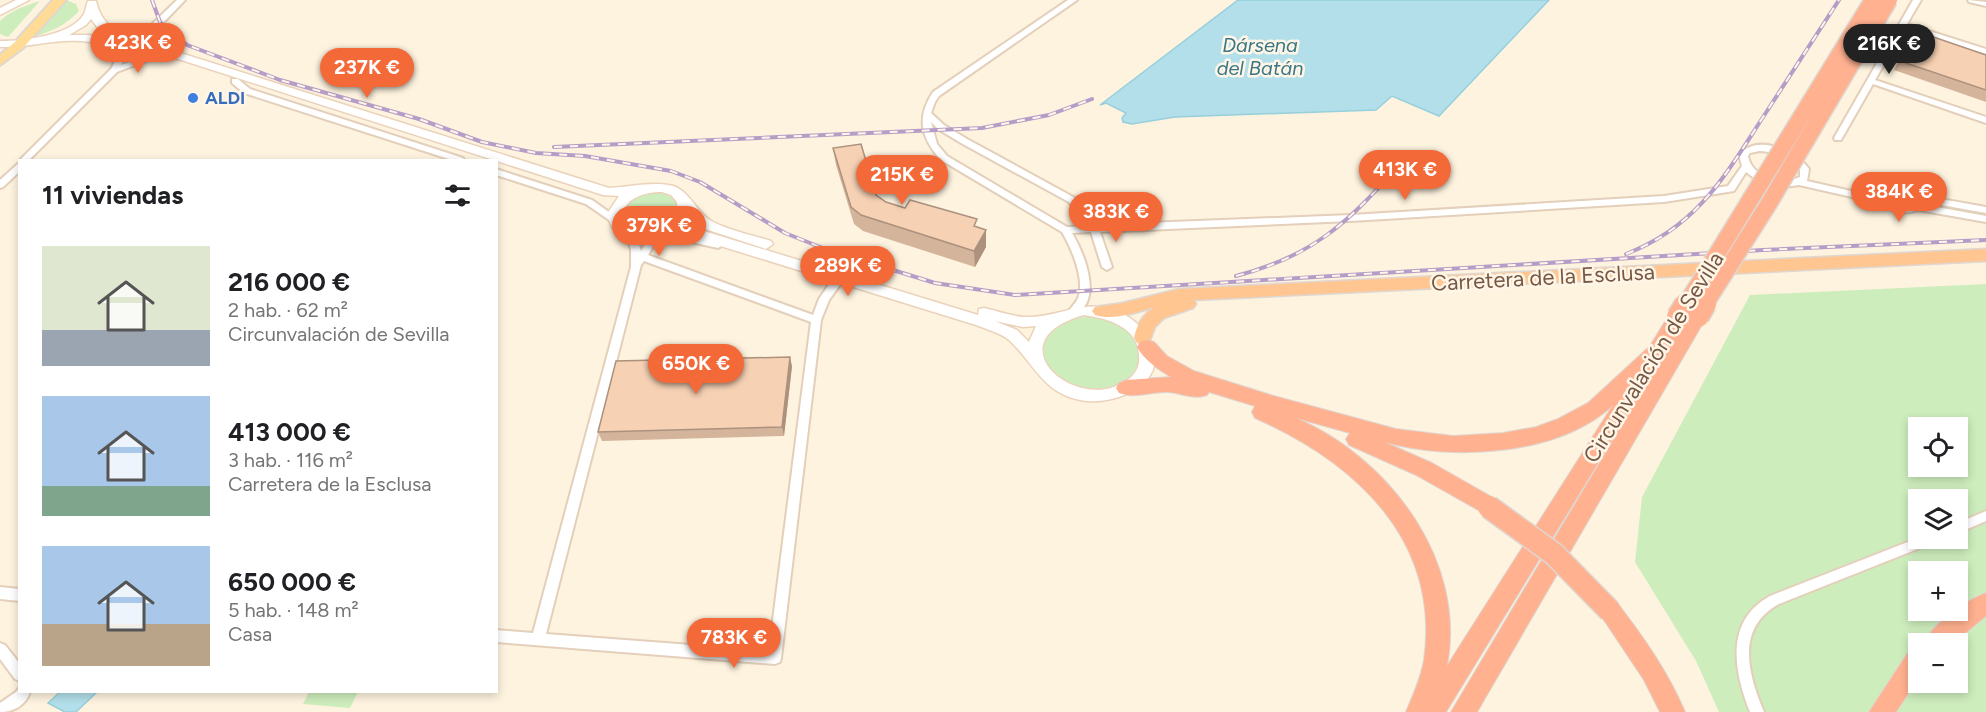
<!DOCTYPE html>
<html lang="es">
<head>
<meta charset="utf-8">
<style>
  body { margin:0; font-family:Figtree,sans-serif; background:#f2f2f2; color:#202124; height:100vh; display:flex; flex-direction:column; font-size:22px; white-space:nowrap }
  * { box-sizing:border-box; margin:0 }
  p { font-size:20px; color:#757577 }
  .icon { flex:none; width:33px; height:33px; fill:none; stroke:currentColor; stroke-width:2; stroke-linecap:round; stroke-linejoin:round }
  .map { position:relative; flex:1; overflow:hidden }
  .side { position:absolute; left:18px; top:159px; width:480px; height:534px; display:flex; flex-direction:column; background:#fff; border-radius:0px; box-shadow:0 3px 9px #0003 }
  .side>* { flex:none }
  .tools { position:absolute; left:1908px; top:417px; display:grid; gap:12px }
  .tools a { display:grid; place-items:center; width:60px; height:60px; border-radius:0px; background:#fff; box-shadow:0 3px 9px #0003; font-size:30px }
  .price { position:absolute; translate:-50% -51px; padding:0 14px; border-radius:21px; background:#f46938; color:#fff; font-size:20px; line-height:39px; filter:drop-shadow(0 2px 3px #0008) }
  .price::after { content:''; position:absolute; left:50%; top:36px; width:18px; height:14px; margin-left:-9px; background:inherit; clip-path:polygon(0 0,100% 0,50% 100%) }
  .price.current { background:#222; color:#fff }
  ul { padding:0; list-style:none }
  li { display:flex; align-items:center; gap:18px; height:150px; padding:0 24px }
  li span { display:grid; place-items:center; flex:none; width:168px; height:120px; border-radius:0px; color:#555 }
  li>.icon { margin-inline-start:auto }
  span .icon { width:72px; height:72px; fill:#fffc; stroke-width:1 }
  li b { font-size:26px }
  h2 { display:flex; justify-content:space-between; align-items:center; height:72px; padding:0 24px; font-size:26px }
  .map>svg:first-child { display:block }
  .green { fill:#ceedbd; fill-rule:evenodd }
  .water { fill:#b2dfe9; stroke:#97cfdc; stroke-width:1.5 }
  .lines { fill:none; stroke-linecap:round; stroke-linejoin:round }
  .minor-casing { stroke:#e3cfba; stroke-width:4 }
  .secondary-casing { stroke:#ebd2ba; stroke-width:3 }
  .primary-casing { stroke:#ded7d2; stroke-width:4 }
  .trunk-casing { stroke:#ded7d2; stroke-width:3 }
  .motorway-casing { stroke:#ded7d2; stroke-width:2 }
  .minor { fill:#fff; fill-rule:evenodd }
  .secondary { fill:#fff; fill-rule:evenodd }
  .primary { fill:#ffdb95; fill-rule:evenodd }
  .trunk { fill:#ffc692; fill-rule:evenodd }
  .motorway { fill:#ffb190; fill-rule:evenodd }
  .rail-casing { stroke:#b69dc8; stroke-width:4 }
  .rail { stroke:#fff6e7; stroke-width:2; stroke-dasharray:8; stroke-linecap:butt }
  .motorway-bridge-far1-casing { stroke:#ded7d2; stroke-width:19; stroke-linecap:butt }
  .motorway-bridge-casing { stroke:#ded7d2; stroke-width:25; stroke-linecap:butt }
  .motorway-bridge-far1 { stroke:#ffb190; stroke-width:16 }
  .motorway-bridge { stroke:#ffb190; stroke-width:22 }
  .wall { fill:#d4b49b }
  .shaded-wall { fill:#ac927e }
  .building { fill:#f6d1b4; stroke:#ac927e; stroke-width:1.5 }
  .shop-dot { fill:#3f7fe0; stroke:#fff6e7; stroke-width:2 }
  .labels { text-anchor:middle; stroke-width:5; stroke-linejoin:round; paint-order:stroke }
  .far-shop-label { font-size:18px; font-weight:bold; fill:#366cbe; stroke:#fff6e7; text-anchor:start }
  .far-water-label { font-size:20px; font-style:italic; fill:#3a7685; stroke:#fff6e7 }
  .street-label { font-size:22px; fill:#775845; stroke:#fff6e7 }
</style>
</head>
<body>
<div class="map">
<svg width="1986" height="712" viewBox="0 0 1986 712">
  <rect width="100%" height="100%" fill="#fef3df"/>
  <!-- green -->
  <g class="green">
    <path d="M66 0 76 4 79 11C65 26 52 31 33 37Z"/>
    <path d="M40 1 8 37 0 34V21C11 10 25 6 40 1Z"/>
    <path d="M655 192C667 194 676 196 677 209 668 230 641 235 623 222 615 203 640 194 655 192Z"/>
    <path d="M1986 284V712H1719L1696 661 1635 562 1642 497 1750 295ZM1918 428H1958V466H1918ZM1918 500H1958V538H1918ZM1918 572H1958V610H1918ZM1918 644H1958V682H1918Z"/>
    <path d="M1080 317C1091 317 1102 317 1112 321 1135 331 1151 359 1128 379 1111 393 1092 391 1072 385 1069 384 1062 383 1059 381 1055 378 1051 370 1048 366 1028 340 1057 322 1080 317Z"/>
    <polygon points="309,692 358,692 350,708 303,704"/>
  </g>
  <!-- water -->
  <g class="water">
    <polygon points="1238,0 1549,0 1439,116 1392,96 1376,110 1175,117 1132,124 1123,122 1122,118 1126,113 1106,103 1100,105"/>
    <polygon points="60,692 97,692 76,712 65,712 48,703"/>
  </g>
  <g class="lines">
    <!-- minor casing -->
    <g class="minor-casing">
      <g id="minor">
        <polygon points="177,0 185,0 160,26 156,38 166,48 166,52 160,52 148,38 149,34 132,42 126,42 126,38 147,29"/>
        <path d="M1068 0H1077L939 96 935 102 931 113 944 125 967 139 1075 198 1096 225 1351 215 1664 196 1728 186 1742 166 1739 155C1756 133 1796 150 1809 169L1807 181 1878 197 1876 194 1890 186 1906 190 1913 194 1986 207V213L1919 201 1920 204 1986 216V222L1918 210C1905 215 1894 213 1883 204L1799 185C1780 189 1761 185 1746 172L1734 191 1664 202 1351 221 1100 232 1112 267 1107 270 1102 267 1091 232 1072 233C1084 253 1104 301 1074 315L1069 311C1072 306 1078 301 1079 295 1084 277 1071 247 1062 232L941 160C921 138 916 118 933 92ZM931 122 938 129 961 143 1069 202 1087 226 1067 227 947 156 937 144ZM1760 151C1776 152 1790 157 1800 169V177C1780 186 1752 177 1748 156L1750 153ZM1891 192C1900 193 1909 196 1911 206 1900 208 1892 204 1886 195Z"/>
        <polygon points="1913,0 1921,0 1907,24 1986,49 1986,54 1905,28 1875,80 1986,117 1986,123 1873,84 1841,140 1835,140 1834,138"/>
        <polygon points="1968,0 1986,2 1986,6 1969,2"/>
        <polygon points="116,43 119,43 123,45 125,57 121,65 155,54 159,56 117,72 29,160 20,160 111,69 117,57"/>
        <polygon points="232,79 238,79 250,89 463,158 464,160 452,160 244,93 232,83"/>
        <polygon points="20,162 20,171 3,187 0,188 0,180"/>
        <polygon points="496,169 592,200 620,220 618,222 612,222 586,204 496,175"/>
        <path d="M657 229 718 242 723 245 718 248 660 235 648 255 813 315 819 299 830 283 822 280 820 278 822 276 825 275 840 280 842 282 829 300 821 320 781 658 780 662 775 664 496 642V630L533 633 631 267V250L627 233 632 230 635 231 641 251 654 230ZM644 261 811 322 769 651 546 634 641 265Z"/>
        <polygon points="1986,511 1986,521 1958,533 1958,523"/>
        <path d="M1918 538H1937L1935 542 1779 604C1735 628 1748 674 1764 712H1750C1734 672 1724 621 1770 596Z"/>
        <polygon points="0,587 20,589 20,601 0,599"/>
        <polygon points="0,643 5,645 20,664 20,681 15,679 0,659"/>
        <path d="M19 688 20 692H30C26 705 14 712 0 712V703L16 692Z"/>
      </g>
    </g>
    <!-- secondary casing -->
    <g class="secondary-casing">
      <g id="secondary">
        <polygon points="16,0 29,0 0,15 0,8"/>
        <path d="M88 1H96C101 22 112 30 133 38L609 188C629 187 654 181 673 186 691 192 697 214 713 222 731 231 752 235 771 241L773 244 766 249 702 228 689 215 679 226 694 228 978 315 979 309 984 308C997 311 1011 316 1024 317 1065 318 1089 292 1130 318 1139 324 1145 333 1150 342 1172 384 1112 407 1080 400 1043 393 1034 363 1009 340 1001 333 986 329 976 325L688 236C681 235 672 234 665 235 639 236 617 250 607 214L619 196 603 195 125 42 101 32 91 19 86 25 69 35H89L123 43 127 44V48C115 51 102 43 90 42 59 37 30 48 0 47V41C23 41 71 36 84 14 86 10 86 5 88 1ZM662 192 671 195 677 202C681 226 630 244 621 214 628 197 645 192 662 192ZM1084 315C1107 318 1138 327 1139 355 1140 366 1137 372 1129 379 1078 418 990 341 1084 315ZM995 321 1023 327 1036 326 1029 342 1017 330Z"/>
      </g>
    </g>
    <!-- primary casing -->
    <g class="primary-casing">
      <polygon id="primary" points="53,0 66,0 23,48 0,65 0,55 15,42"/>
    </g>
    <!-- trunk casing -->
    <g class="trunk-casing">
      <path id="trunk" d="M1986 249V261L1194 300 1196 304 1193 308 1164 318 1155 327 1149 343 1143 345 1137 343 1134 338C1137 324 1143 314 1155 307 1137 312 1114 321 1095 315L1092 311 1095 307 1123 303 1179 289Z"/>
    </g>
    <!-- motorway casing -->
    <g class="motorway-casing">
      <g id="motorway">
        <path d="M1698 309 1705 311 1707 316 1477 712H1451L1664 355 1446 712H1406C1413 695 1421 678 1424 660 1441 540 1355 462 1255 418L1252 412 1255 406 1209 392 1207 395C1194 400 1181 393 1168 392 1152 391 1135 399 1119 393L1116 388 1119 383 1126 380 1171 377C1158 369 1145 361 1137 347L1140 342 1147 340 1154 342 1167 356 1194 371 1274 396 1396 429 1453 436 1503 433 1536 427 1558 419 1588 403 1650 346 1671 312 1678 310 1685 312 1687 317 1666 352 1691 311ZM1613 405 1447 666C1467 561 1389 458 1296 418L1350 433 1346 439 1349 445 1416 475 1489 516 1497 514 1500 507 1497 500 1432 463 1384 442C1452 461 1559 456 1613 405Z"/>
        <path d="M1986 593V616L1952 644H1923C1932 624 1966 600 1986 593Z"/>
        <path d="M1610 600 1618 604C1644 638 1668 672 1685 712H1660L1644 680 1598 611 1602 604Z"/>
        <polygon points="1918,648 1918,679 1896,712 1869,712 1909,651"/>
      </g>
    </g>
    <!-- minor -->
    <use href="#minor" class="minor"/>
    <!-- secondary -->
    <use href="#secondary" class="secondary"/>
    <!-- primary -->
    <use href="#primary" class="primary"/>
    <!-- trunk -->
    <use href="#trunk" class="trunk"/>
    <!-- motorway -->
    <use href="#motorway" class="motorway"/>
    <!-- rail casing -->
    <g class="rail-casing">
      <g id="rail">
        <polyline points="152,0 160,22 187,45 280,80 419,119 482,142 536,153 585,156 671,171 700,182 785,233 825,249 935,283 1015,295 1763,250 1986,240"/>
        <polyline points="554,147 982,128 1049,115 1092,99"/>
        <path d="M1626 254C1699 226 1726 174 1767 111 1791 74 1815 37 1839 0"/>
        <path d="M1236 276C1313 256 1348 223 1399 165"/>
      </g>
    </g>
    <!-- rail -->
    <use href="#rail" class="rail"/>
    <!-- motorway-bridge-far1 casing -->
    <g class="motorway-bridge-far1-casing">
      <g id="motorway-bridge-far1">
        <polyline points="1685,306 1873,0"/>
        <polyline points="1704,306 1768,205 1889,0"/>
      </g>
    </g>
    <!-- motorway-bridge casing -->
    <g class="motorway-bridge-casing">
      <g id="motorway-bridge">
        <polyline points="1698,316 1705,304"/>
        <polyline points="1678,317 1686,304"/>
        <polyline points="1489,507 1554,554 1610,611"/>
      </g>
    </g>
    <!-- motorway-bridge-far1 -->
    <use href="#motorway-bridge-far1" class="motorway-bridge-far1"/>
    <!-- motorway-bridge -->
    <use href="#motorway-bridge" class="motorway-bridge"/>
  </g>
  <!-- wall -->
  <g class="wall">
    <polygon points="1916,31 1986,55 1986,102 1894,70 1909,41"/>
    <polygon points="833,148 876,195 886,202 977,227 986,247 975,267 863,231 854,224 836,165"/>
    <polygon points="792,366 784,436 602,441 598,432"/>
  </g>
  <!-- shaded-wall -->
  <g class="shaded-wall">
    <polygon points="986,230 986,247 975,267 974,251"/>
    <polygon points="790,357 792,366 784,436 782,427"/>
  </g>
  <!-- building -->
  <g class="building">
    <polygon points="1916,31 1986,55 1986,90 1900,61"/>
    <polygon points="861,144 876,195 886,202 905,208 910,200 977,219 974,226 986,230 974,251 861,215 851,207 833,148"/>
    <polygon points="790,357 782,427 598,432 616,361"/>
  </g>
  <!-- markers -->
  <circle class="shop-dot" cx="193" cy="98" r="6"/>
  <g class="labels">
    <!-- far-shop labels -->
    <g class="far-shop-label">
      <text x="205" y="104">ALDI</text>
    </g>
    <!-- far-water labels -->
    <g class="far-water-label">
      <text x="1260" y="52">Dársena<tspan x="1260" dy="23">del Batán</tspan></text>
    </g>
    <!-- street labels -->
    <g class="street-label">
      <text transform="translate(1543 277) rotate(-3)" y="8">Carretera de la Esclusa</text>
      <text transform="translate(1653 357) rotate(-58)" y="8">Circunvalación de Sevilla</text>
    </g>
  </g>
</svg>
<div class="tools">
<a><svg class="icon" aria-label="locate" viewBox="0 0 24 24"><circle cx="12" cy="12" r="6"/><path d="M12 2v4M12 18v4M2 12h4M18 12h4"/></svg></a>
<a><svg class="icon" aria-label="layers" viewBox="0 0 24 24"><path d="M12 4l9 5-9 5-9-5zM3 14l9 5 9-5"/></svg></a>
<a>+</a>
<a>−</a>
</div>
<b class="price" style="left:138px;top:74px">423K €</b>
<b class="price current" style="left:1889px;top:75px">216K €</b>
<b class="price" style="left:367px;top:99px">237K €</b>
<b class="price" style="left:1405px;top:201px">413K €</b>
<b class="price" style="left:902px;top:206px">215K €</b>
<b class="price" style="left:1899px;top:223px">384K €</b>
<b class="price" style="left:1116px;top:243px">383K €</b>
<b class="price" style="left:659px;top:257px">379K €</b>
<b class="price" style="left:848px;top:297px">289K €</b>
<b class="price" style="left:696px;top:395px">650K €</b>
<b class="price" style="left:734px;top:669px">783K €</b>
<section class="side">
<h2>11 viviendas<svg class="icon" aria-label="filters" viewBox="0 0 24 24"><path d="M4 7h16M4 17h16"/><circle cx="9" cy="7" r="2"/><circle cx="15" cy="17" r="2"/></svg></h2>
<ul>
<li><span style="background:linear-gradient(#dfe7d0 70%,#9aa5b1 0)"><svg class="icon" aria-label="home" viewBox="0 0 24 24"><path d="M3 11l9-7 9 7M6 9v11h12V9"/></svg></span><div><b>216 000 €</b><p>2 hab. · 62 m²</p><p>Circunvalación de Sevilla</p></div></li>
<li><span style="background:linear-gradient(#a9c7e8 75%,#7fa58c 0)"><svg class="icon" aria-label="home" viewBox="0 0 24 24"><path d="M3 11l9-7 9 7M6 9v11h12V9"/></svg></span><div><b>413 000 €</b><p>3 hab. · 116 m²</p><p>Carretera de la Esclusa</p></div></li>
<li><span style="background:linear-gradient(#a9c7e8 65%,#b9a48a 0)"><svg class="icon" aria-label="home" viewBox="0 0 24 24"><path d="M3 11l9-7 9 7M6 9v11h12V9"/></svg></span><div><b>650 000 €</b><p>5 hab. · 148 m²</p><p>Casa</p></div></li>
</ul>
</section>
</div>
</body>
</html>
